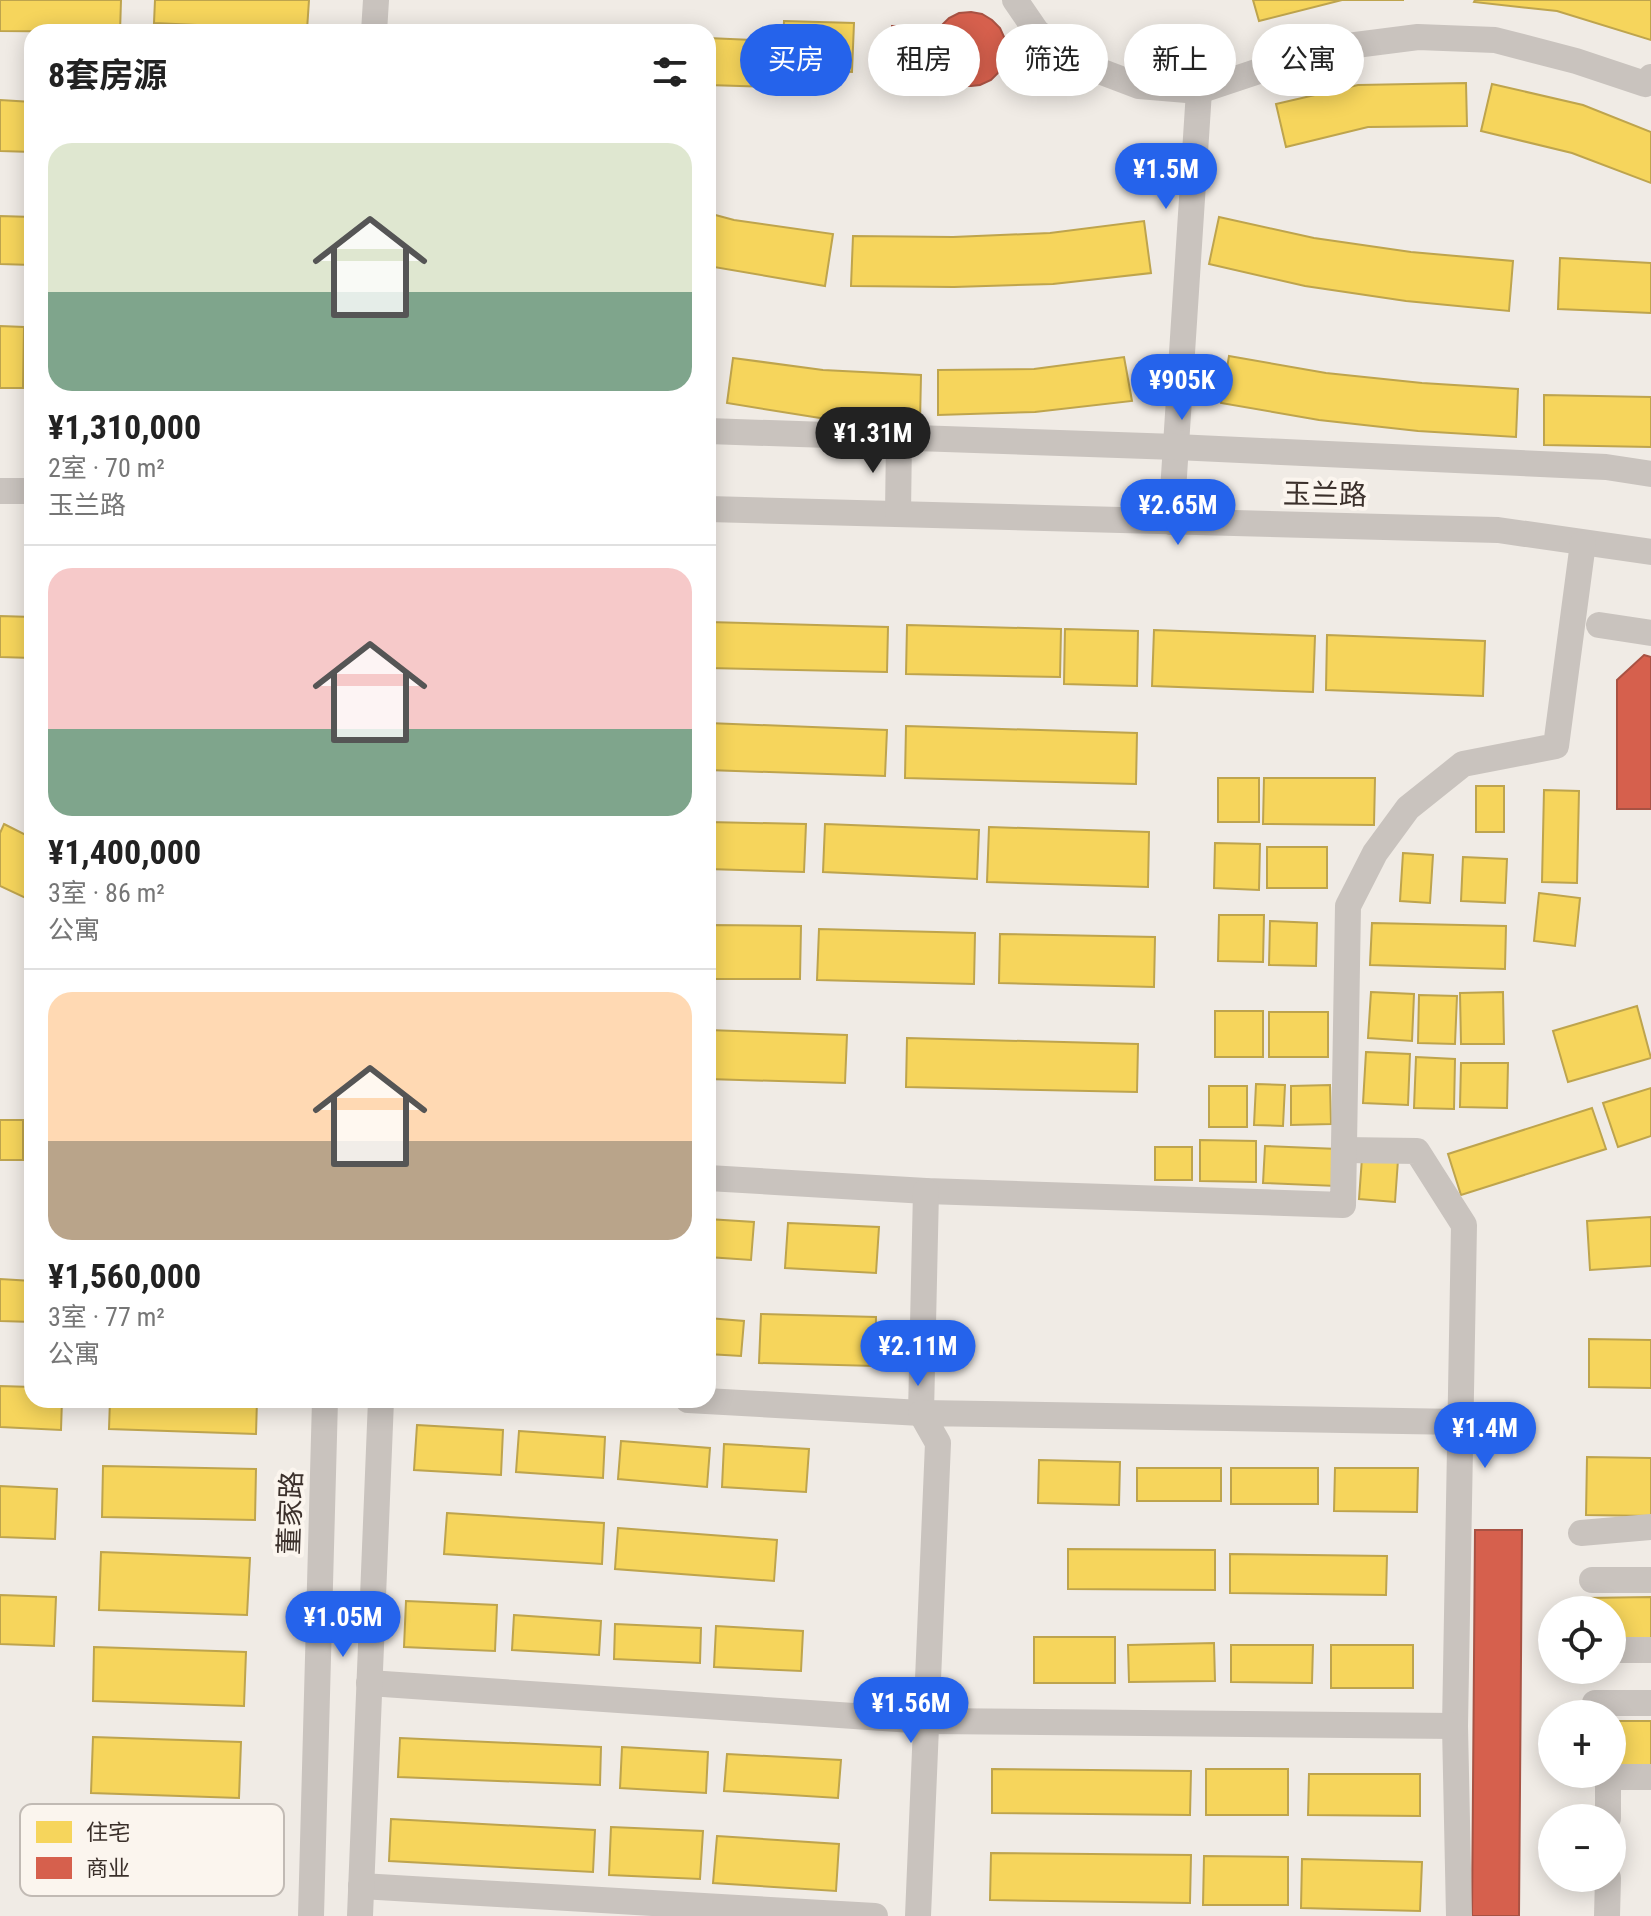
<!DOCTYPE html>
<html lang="zh">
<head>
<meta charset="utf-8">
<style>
  body { margin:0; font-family:"Roboto Condensed","Noto Sans SC",sans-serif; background:#f6f6f6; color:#222; height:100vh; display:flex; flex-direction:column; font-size:30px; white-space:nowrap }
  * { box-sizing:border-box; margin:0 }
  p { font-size:26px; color:#767676 }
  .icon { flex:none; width:44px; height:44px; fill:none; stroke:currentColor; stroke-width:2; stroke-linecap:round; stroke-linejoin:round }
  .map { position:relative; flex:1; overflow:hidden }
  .sheet { position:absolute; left:24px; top:24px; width:692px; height:1384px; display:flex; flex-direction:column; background:#fff; border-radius:24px; box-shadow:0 4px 20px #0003 }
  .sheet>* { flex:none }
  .banner { position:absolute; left:740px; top:24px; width:760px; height:72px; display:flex; gap:16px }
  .fabs { position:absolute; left:1538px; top:1596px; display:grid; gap:16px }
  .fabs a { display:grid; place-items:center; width:88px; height:88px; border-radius:50%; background:#fff; box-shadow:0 4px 20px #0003; font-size:40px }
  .price { position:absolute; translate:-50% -68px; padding:0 18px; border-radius:28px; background:#2563eb; color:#fff; font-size:26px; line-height:52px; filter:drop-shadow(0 2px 4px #0008) }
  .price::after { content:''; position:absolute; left:50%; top:48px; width:24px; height:18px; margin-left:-12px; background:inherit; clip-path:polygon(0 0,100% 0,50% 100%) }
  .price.active { background:#222; color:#fff }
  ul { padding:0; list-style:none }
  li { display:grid; align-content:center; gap:16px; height:424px; padding:0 24px }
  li+li { border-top:2px solid #e0e0e0 }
  li span { display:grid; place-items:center; height:248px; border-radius:24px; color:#555 }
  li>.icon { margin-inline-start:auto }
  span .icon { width:144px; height:144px; fill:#fffc; stroke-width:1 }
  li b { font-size:34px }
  h2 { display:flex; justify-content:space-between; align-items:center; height:96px; padding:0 24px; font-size:34px }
  .tag { padding:0 28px; border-radius:36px; background:#fff; box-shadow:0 4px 20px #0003; font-size:28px; line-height:72px }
  .tag.active { background:#2563eb; color:#fff }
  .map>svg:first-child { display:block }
  .homes { fill:#f6d55c; stroke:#bea44d; stroke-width:2 }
  .shops { fill:#d6604d; stroke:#a85243; stroke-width:2 }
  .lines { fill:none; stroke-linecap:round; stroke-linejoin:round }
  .minor { stroke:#c9c3be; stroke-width:26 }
  .labels { text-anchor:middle; stroke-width:8; stroke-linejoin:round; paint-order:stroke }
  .street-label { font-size:28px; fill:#3b302b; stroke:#fbf5ee }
  .key { fill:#fbf5ee; stroke:#c1bab4; stroke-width:2 }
  .key-label { font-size:22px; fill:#3b302b }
</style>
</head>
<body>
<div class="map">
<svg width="1651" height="1916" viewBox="0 0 1651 1916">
  <rect width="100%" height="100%" fill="#f0ebe5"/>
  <!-- homes -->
  <g class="homes">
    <polygon points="0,0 121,0 120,32 0,31"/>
    <polygon points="155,0 309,0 307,30 154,23"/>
    <polygon points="1253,0 1404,0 1342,0 1259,21"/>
    <polygon points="1475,0 1651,0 1651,40 1557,11 1474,2"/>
    <polygon points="784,21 854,23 852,72 782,69"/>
    <polygon points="708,38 775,41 773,87 708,85"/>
    <polygon points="1466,83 1467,126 1368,127 1286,147 1276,104 1358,85"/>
    <polygon points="1492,84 1583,105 1651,132 1651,183 1572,153 1481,131"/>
    <polygon points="0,100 32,102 32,152 0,151"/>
    <polygon points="708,213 734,220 833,234 825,286 708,266"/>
    <polygon points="0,216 32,217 32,265 0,264"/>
    <polygon points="1219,217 1314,238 1411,252 1513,261 1509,311 1406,301 1305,286 1209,264"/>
    <polygon points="1144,221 1151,273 1053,284 954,287 851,286 853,236 953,237 1050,233"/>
    <polygon points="1560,258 1651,263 1651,313 1558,309"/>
    <polygon points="0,326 24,327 23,388 0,388"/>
    <polygon points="1229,356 1326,373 1422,383 1518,389 1516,437 1418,431 1319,420 1221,403"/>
    <polygon points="1124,357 1132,401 1035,412 938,415 938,370 1034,369"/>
    <polygon points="733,358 823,370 921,375 920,422 820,418 727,403"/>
    <polygon points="1544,395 1651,397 1651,447 1544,445"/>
    <polygon points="0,616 32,617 32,658 0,657"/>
    <polygon points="708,622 888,627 887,672 708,668"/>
    <polygon points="907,625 1061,629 1060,677 906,674"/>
    <polygon points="1065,629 1138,631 1137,686 1064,684"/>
    <polygon points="1154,630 1315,636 1313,692 1152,686"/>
    <polygon points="1327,635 1485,641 1483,696 1326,690"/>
    <polygon points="708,723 887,730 885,776 708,770"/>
    <polygon points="906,726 1137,733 1136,784 905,778"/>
    <rect x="1218" y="778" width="41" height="44"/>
    <polygon points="1264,778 1375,778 1374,825 1263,824"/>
    <rect x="1476" y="786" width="28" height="46"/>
    <polygon points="1544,790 1579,791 1577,883 1542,882"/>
    <polygon points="708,822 806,824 804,872 708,869"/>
    <polygon points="4,824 32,838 32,846 29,853 32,855 32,901 0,886 0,833"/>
    <polygon points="825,824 979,830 977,879 823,872"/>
    <polygon points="989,827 1149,832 1148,887 987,882"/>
    <polygon points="1215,843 1260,844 1259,890 1214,888"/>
    <rect x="1267" y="847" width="60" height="41"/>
    <polygon points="1403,853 1433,855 1430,903 1400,901"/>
    <polygon points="1463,857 1507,859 1505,903 1461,901"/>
    <polygon points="1539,893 1580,898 1575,946 1534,941"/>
    <polygon points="1219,915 1264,915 1263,962 1218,961"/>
    <polygon points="1270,921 1317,923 1316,966 1269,965"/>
    <polygon points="1372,923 1506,926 1505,969 1370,965"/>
    <polygon points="708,925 801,926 800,979 708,979"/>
    <polygon points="819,929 975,933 974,984 817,980"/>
    <polygon points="1000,934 1155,937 1154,987 999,983"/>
    <polygon points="1371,992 1414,994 1412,1041 1368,1038"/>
    <polygon points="1503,992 1504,1044 1461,1044 1460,993"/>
    <polygon points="1419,995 1457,996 1455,1044 1418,1043"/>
    <polygon points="1637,1006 1651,1058 1568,1082 1553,1031"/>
    <rect x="1215" y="1011" width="48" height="46"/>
    <rect x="1269" y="1012" width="59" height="45"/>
    <polygon points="708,1030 847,1035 845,1083 708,1079"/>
    <polygon points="907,1038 1138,1044 1137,1092 906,1087"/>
    <polygon points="1366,1052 1410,1054 1408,1105 1363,1103"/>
    <polygon points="1416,1057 1455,1059 1454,1109 1414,1108"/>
    <polygon points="1461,1063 1508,1063 1507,1108 1460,1107"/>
    <polygon points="1256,1084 1285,1085 1283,1126 1254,1125"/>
    <polygon points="1330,1085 1331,1124 1291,1125 1291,1086"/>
    <rect x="1209" y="1086" width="38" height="41"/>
    <polygon points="1651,1088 1651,1136 1618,1147 1603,1103"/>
    <polygon points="1592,1108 1606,1149 1461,1195 1448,1154"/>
    <rect x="0" y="1120" width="23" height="40"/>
    <polygon points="1200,1140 1256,1141 1256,1182 1200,1181"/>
    <polygon points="1265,1146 1338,1149 1336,1186 1263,1183"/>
    <rect x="1155" y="1147" width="37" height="33"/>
    <polygon points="1362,1158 1398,1160 1395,1202 1359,1199"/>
    <polygon points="1651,1217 1651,1266 1590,1270 1587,1221"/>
    <polygon points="708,1219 754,1222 751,1260 708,1257"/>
    <polygon points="788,1223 879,1227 876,1273 785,1268"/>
    <polygon points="0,1279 32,1281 32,1322 0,1321"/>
    <polygon points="761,1314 876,1317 875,1366 759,1363"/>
    <polygon points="708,1318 744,1321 741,1356 708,1354"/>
    <polygon points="1589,1339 1651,1340 1651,1388 1589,1387"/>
    <polygon points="0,1386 32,1387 32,1400 62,1400 61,1430 0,1427"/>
    <polygon points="110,1400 257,1400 256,1434 109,1429"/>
    <polygon points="417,1425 503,1430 501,1475 414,1470"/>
    <polygon points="519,1431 605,1437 603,1478 516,1472"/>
    <polygon points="621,1441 710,1448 707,1487 618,1479"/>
    <polygon points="724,1444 809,1449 806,1492 722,1487"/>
    <polygon points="1587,1457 1651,1458 1651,1516 1586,1515"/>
    <polygon points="1039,1460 1120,1462 1119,1505 1038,1503"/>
    <polygon points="103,1466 256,1469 255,1520 102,1517"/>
    <rect x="1137" y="1468" width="84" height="33"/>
    <rect x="1231" y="1468" width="87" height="36"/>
    <polygon points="1335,1468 1418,1468 1417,1512 1334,1511"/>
    <polygon points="0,1486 57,1489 55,1539 0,1537"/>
    <polygon points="447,1513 604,1523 602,1564 444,1554"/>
    <polygon points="618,1528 777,1540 774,1581 615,1569"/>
    <polygon points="1068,1549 1215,1550 1215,1590 1068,1589"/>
    <polygon points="101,1552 250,1558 247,1615 99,1610"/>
    <polygon points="1230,1554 1387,1556 1386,1595 1230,1593"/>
    <polygon points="0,1595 56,1597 54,1646 0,1644"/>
    <polygon points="1651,1597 1651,1641 1612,1641 1612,1610 1585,1610 1585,1598"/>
    <polygon points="406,1601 497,1605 495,1651 404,1647"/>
    <polygon points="514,1615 601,1621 599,1655 512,1650"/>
    <polygon points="615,1624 701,1628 700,1663 614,1659"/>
    <polygon points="716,1626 803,1631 801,1671 714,1667"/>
    <rect x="1034" y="1637" width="81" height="46"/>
    <polygon points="1214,1643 1215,1681 1129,1682 1128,1645"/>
    <polygon points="1231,1645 1313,1645 1312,1683 1231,1682"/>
    <rect x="1331" y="1645" width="82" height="43"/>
    <polygon points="94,1647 246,1652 244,1706 93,1701"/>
    <rect x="1612" y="1721" width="39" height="47"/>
    <polygon points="93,1737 241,1742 239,1798 91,1793"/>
    <polygon points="400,1738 601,1747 600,1785 398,1777"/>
    <polygon points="622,1747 708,1752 706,1793 620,1788"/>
    <polygon points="727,1754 841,1760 838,1798 724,1791"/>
    <polygon points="992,1769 1191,1771 1190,1815 992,1813"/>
    <rect x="1206" y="1769" width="82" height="46"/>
    <polygon points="1309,1774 1420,1774 1420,1816 1308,1815"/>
    <polygon points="391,1819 595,1830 593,1872 389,1861"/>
    <polygon points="611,1827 703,1831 700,1879 609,1875"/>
    <polygon points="717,1836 839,1844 836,1891 713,1883"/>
    <polygon points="991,1853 1191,1855 1190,1903 990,1900"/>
    <polygon points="1204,1856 1288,1857 1288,1905 1203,1905"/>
    <polygon points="1302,1859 1422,1862 1420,1911 1301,1908"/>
  </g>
  <!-- shops -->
  <g class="shops">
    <polygon points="971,12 982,14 992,20 1000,28 1005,39 1007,50 1005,61 999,72 991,80 980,85 971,86 931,85 931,75 891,74 892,26 940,27 949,18 959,13"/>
    <polygon points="1644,655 1651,657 1651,809 1617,809 1617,680"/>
    <polygon points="1475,1530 1522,1530 1519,1916 1472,1916"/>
  </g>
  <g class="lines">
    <!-- minor -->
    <g class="minor">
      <polyline points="1015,0 1037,32 1081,64 1139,86 1199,91 1171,522"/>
      <polyline points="374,32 376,0"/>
      <polyline points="1199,91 1256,72 1332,48 1418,37 1495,40 1576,61 1645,84 1651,77"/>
      <polyline points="708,431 1176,447 1606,467 1651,474"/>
      <polyline points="0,491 32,491"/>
      <polyline points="708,509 1498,530 1651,552"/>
      <polyline points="898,514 899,438"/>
      <polyline points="1599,625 1651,633"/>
      <polyline points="1344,1150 1417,1151 1464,1225 1455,1726 1459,1916"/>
      <polyline points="708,1178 926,1191 1343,1205 1348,906 1375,853 1408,808 1463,764 1556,746 1583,543"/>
      <polyline points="688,1400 921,1413 926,1191"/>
      <polyline points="1581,1533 1651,1527"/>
      <polyline points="1592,1580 1651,1580"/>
      <polyline points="1612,1650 1651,1650"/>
      <polyline points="369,1683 927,1721 1455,1726"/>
      <polyline points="1595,1703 1651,1703"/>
      <polyline points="1608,1818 1608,1777 1651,1777"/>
      <polyline points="361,1886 875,1916"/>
      <polyline points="311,1916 325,1400"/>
      <polyline points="360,1916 381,1400"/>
      <polyline points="918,1916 938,1443 921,1413 1461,1422"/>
      <polyline points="1607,1916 1608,1878"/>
    </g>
  </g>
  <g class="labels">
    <!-- street labels -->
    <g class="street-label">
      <text transform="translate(1325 494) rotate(1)" y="10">玉兰路</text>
      <text transform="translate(290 1513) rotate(-88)" y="10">董家路</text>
    </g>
  </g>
  <!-- legend -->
  <rect x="20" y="1804" width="264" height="92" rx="12" class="key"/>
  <rect x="36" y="1821" width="36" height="22" fill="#f6d55c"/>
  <rect x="36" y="1857" width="36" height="22" fill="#d6604d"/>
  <g class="key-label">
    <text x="86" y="1840">住宅</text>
    <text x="86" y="1876">商业</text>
  </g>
</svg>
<div class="fabs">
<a><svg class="icon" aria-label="locate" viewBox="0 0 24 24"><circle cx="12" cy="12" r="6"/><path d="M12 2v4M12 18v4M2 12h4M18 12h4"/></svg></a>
<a>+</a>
<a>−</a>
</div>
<b class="price" style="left:1166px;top:211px">¥1.5M</b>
<b class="price" style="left:1182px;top:422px">¥905K</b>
<b class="price active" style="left:873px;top:475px">¥1.31M</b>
<b class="price" style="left:1178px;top:547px">¥2.65M</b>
<b class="price" style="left:918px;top:1388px">¥2.11M</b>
<b class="price" style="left:1485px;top:1470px">¥1.4M</b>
<b class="price" style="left:343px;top:1659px">¥1.05M</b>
<b class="price" style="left:911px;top:1745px">¥1.56M</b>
<div class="banner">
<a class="tag active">买房</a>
<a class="tag">租房</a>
<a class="tag">筛选</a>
<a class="tag">新上</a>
<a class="tag">公寓</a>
</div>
<section class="sheet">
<h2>8套房源<svg class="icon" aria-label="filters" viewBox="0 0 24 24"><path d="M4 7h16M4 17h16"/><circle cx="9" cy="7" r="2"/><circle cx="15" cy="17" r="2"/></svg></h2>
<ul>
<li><span style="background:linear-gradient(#dfe7d0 60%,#7fa58c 0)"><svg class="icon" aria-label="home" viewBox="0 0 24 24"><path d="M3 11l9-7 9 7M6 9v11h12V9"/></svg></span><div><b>¥1,310,000</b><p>2室 · 70 m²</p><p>玉兰路</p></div></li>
<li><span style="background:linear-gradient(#f6c9c9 65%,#7fa58c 0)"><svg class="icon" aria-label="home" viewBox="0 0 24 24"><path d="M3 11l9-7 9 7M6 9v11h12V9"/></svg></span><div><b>¥1,400,000</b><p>3室 · 86 m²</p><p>公寓</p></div></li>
<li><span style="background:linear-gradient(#ffd9b3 60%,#b9a48a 0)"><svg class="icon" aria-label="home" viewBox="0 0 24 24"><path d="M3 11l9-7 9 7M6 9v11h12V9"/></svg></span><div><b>¥1,560,000</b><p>3室 · 77 m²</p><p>公寓</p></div></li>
</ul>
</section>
</div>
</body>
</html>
